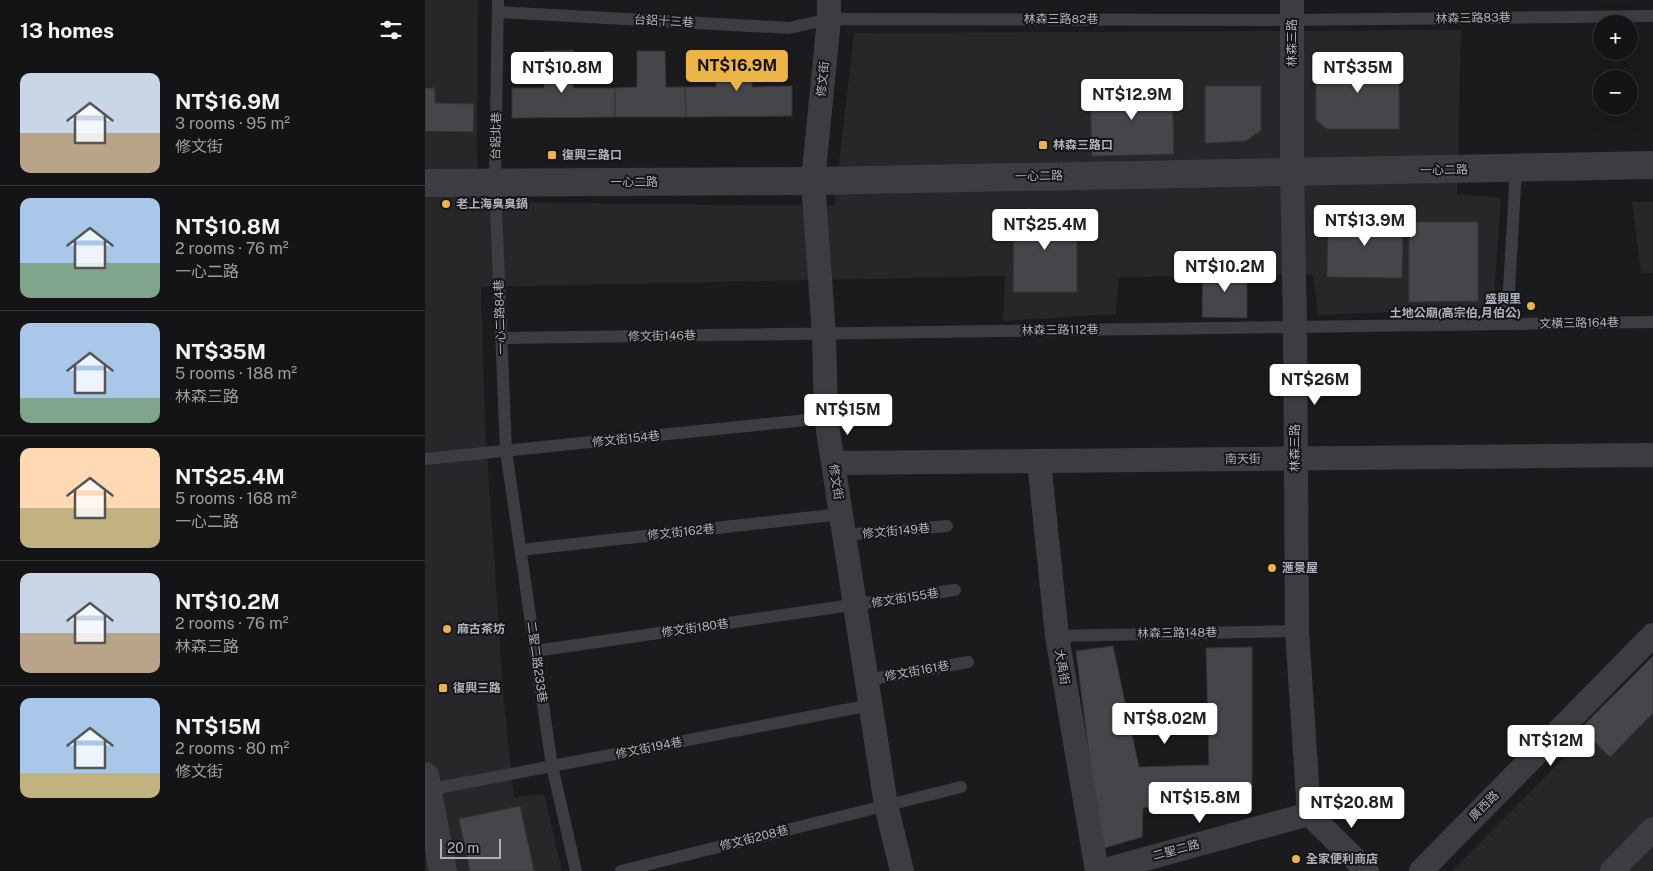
<!DOCTYPE html>
<html lang="en">
<head>
<meta charset="utf-8">
<style>
  body { margin:0; font-family:"Public Sans","Noto Sans TC",sans-serif; background:#1d1d1f; color:#f1f3f6; height:100vh; display:flex; flex-direction:column; font-size:19px; white-space:nowrap }
  * { box-sizing:border-box; margin:0 }
  p { font-size:16px; color:#9d9ea1 }
  .icon { flex:none; width:28px; height:28px; fill:none; stroke:currentColor; stroke-width:2; stroke-linecap:round; stroke-linejoin:round }
  .map { position:relative; flex:1; overflow:hidden }
  .side { display:flex; flex-direction:column; background:#141416; width:425px }
  .side>* { flex:none }
  .controls { position:absolute; left:1168px; top:15px; display:grid; gap:10px }
  .controls a { display:grid; place-items:center; width:45px; height:45px; border-radius:50%; background:#141416; box-shadow:0 5px 20px #0002,0 0 0 1px #333335; font-size:25px }
  .scale { position:absolute; left:15px; bottom:12px; width:61px; box-sizing:border-box; padding-left:5px; border:2px solid #aeb2bc; border-top:0; font-size:14px; line-height:18px; white-space:nowrap; color:#aeb2bc; -webkit-text-stroke:4px #161618; paint-order:stroke }
  .price { position:absolute; translate:-50% -42px; padding:0 11px; border-radius:5px; background:#fff; color:#222; font-size:16px; line-height:32px; filter:drop-shadow(0 1px 2px #0008) }
  .price::after { content:''; position:absolute; left:50%; top:30px; width:15px; height:11px; margin-left:-8px; background:inherit; clip-path:polygon(0 0,100% 0,50% 100%) }
  .price.current { background:#ecb444; color:#111 }
  ul { padding:0; list-style:none }
  li { display:flex; align-items:center; gap:15px; height:125px; padding:0 20px }
  li+li { border-top:1px solid #333335 }
  li span { display:grid; place-items:center; flex:none; width:140px; height:100px; border-radius:10px; color:#555 }
  li>.icon { margin-inline-start:auto }
  span .icon { width:60px; height:60px; fill:#fffc; stroke-width:1 }
  li b { font-size:21px }
  h2 { display:flex; justify-content:space-between; align-items:center; height:60px; padding:0 20px; font-size:21px }
  main { display:flex; flex:1; min-height:0 }
  .map>svg:first-child { display:block }
  .built { fill:#27272a }
  .building { fill:#45464a; stroke:#353539 }
  .lines { fill:none; stroke-linecap:round; stroke-linejoin:round }
  .service { stroke:#3c3d42; stroke-width:12 }
  .minor { stroke:#3c3d42; stroke-width:24 }
  .tertiary { stroke:#3c3d42; stroke-width:28 }
  .poi-dot { fill:#ecb444; stroke:#161618; stroke-width:2 }
  .labels { text-anchor:middle; stroke-width:4; stroke-linejoin:round; paint-order:stroke }
  .street-label { font-size:12px; fill:#aeb2bc; stroke:#161618 }
  .poi-label { font-size:12px; font-weight:bold; fill:#aeb2bc; stroke:#161618; text-anchor:start }
</style>
</head>
<body>
<main>
<section class="side">
<h2>13 homes<svg class="icon" aria-label="filters" viewBox="0 0 24 24"><path d="M4 7h16M4 17h16"/><circle cx="9" cy="7" r="2"/><circle cx="15" cy="17" r="2"/></svg></h2>
<ul>
<li><span style="background:linear-gradient(#c9d6e8 60%,#b9a48a 0)"><svg class="icon" aria-label="home" viewBox="0 0 24 24"><path d="M3 11l9-7 9 7M6 9v11h12V9"/></svg></span><div><b>NT$16.9M</b><p>3 rooms · 95 m²</p><p>修文街</p></div></li>
<li><span style="background:linear-gradient(#a9c7e8 65%,#7fa58c 0)"><svg class="icon" aria-label="home" viewBox="0 0 24 24"><path d="M3 11l9-7 9 7M6 9v11h12V9"/></svg></span><div><b>NT$10.8M</b><p>2 rooms · 76 m²</p><p>一心二路</p></div></li>
<li><span style="background:linear-gradient(#a9c7e8 75%,#7fa58c 0)"><svg class="icon" aria-label="home" viewBox="0 0 24 24"><path d="M3 11l9-7 9 7M6 9v11h12V9"/></svg></span><div><b>NT$35M</b><p>5 rooms · 188 m²</p><p>林森三路</p></div></li>
<li><span style="background:linear-gradient(#ffd9b3 60%,#c2b280 0)"><svg class="icon" aria-label="home" viewBox="0 0 24 24"><path d="M3 11l9-7 9 7M6 9v11h12V9"/></svg></span><div><b>NT$25.4M</b><p>5 rooms · 168 m²</p><p>一心二路</p></div></li>
<li><span style="background:linear-gradient(#c9d6e8 60%,#b9a48a 0)"><svg class="icon" aria-label="home" viewBox="0 0 24 24"><path d="M3 11l9-7 9 7M6 9v11h12V9"/></svg></span><div><b>NT$10.2M</b><p>2 rooms · 76 m²</p><p>林森三路</p></div></li>
<li><span style="background:linear-gradient(#a9c7e8 75%,#c2b280 0)"><svg class="icon" aria-label="home" viewBox="0 0 24 24"><path d="M3 11l9-7 9 7M6 9v11h12V9"/></svg></span><div><b>NT$15M</b><p>2 rooms · 80 m²</p><p>修文街</p></div></li>
</ul>
</section>
<div class="map">
<svg width="1228" height="871" viewBox="0 0 1228 871">
  <rect width="100%" height="100%" fill="#1b1b1d"/>
  <!-- built -->
  <g class="built">
    <polygon points="0,0 53,0 52,150 54,202 409,206 429,33 1036,30 1032,194 1076,198 1068,308 893,315 888,275 694,277 691,314 578,321 580,276 56,287 60,424 79,703 89,797 119,794 137,871 0,871"/>
    <polygon points="1207,202 1228,202 1228,273 1216,273"/>
    <polygon points="1228,667 1228,871 1027,871"/>
  </g>
  <!-- building -->
  <g class="building">
    <polygon points="148,50 148,88 190,88 190,117 87,118 87,88 119,88 119,51"/>
    <polygon points="212,51 240,51 241,87 260,87 261,117 190,117 190,88 212,87"/>
    <polygon points="291,51 326,51 327,87 367,86 367,116 261,117 260,87 291,87"/>
    <polygon points="891,60 974,61 974,129 902,129 891,120"/>
    <polygon points="747,86 749,154 667,156 665,88"/>
    <polygon points="780,86 836,86 836,130 821,141 780,143"/>
    <polygon points="0,88 10,88 10,103 49,104 48,132 0,131"/>
    <polygon points="589,210 652,210 652,292 588,292"/>
    <polygon points="903,216 978,217 977,278 902,277"/>
    <polygon points="984,222 1053,222 1053,301 984,302"/>
    <polygon points="778,267 822,268 822,318 777,317"/>
    <polygon points="688,646 714,767 784,765 781,648 827,647 827,786 813,803 766,815 767,804 718,808 717,837 676,849 651,651"/>
    <polygon points="1228,656 1228,713 1185,757 1156,728"/>
    <polygon points="95,806 109,871 45,871 34,819"/>
  </g>
  <g class="lines">
    <!-- service -->
    <g class="service">
      <polyline points="73,0 70,183 81,451 127,766 151,871"/>
      <polyline points="74,12 364,28 404,19 867,20 1228,16"/>
      <polyline points="1082,324 1091,169"/>
      <polyline points="76,338 1228,322"/>
      <polyline points="0,459 401,418"/>
      <polyline points="419,535 522,526"/>
      <polyline points="96,550 416,514"/>
      <polyline points="632,636 872,631"/>
      <polyline points="110,651 530,590"/>
      <polyline points="442,680 543,662"/>
      <polyline points="2,790 446,705"/>
      <polyline points="196,871 536,787"/>
    </g>
    <!-- minor -->
    <g class="minor">
      <polyline points="404,0 404,19 388,181 399,334 401,418 461,805 477,871"/>
      <polyline points="867,0 867,171 870,327 872,631 884,814 942,871"/>
      <polyline points="614,461 632,636 672,871"/>
      <polyline points="408,463 1228,455"/>
      <polyline points="676,871 884,814"/>
      <polyline points="996,871 1228,635"/>
      <polyline points="1187,871 1228,829"/>
    </g>
    <!-- tertiary -->
    <g class="tertiary">
      <polyline points="0,183 388,181 1228,165"/>
      <polyline points="0,776 18,871"/>
    </g>
  </g>
  <!-- markers -->
  <g class="poi-dot">
    <rect x="613" y="140" width="10" height="10" rx="2.5"/>
    <rect x="122" y="150" width="10" height="10" rx="2.5"/>
    <circle cx="21" cy="204" r="5"/>
    <circle cx="1106" cy="306" r="5"/>
    <circle cx="847" cy="568" r="5"/>
    <circle cx="22" cy="629" r="5"/>
    <rect x="13" y="683" width="10" height="10" rx="2.5"/>
    <circle cx="871" cy="859" r="5"/>
  </g>
  <g class="labels">
    <!-- street labels -->
    <g class="street-label">
      <text transform="translate(1048 18) rotate(-1)" y="4">林森三路83巷</text>
      <text x="636" y="23">林森三路82巷</text>
      <text transform="translate(239 21) rotate(3)" y="4">台鋁十三巷</text>
      <text transform="translate(867 43) rotate(-90)" y="4">林森三路</text>
      <text transform="translate(398 79) rotate(-84)" y="4">修文街</text>
      <text transform="translate(71 136) rotate(-89)" y="4">台鋁北巷</text>
      <text transform="translate(1019 170) rotate(-1)" y="4">一心二路</text>
      <text transform="translate(614 176) rotate(-1)" y="4">一心二路</text>
      <text x="209" y="186">一心二路</text>
      <text transform="translate(75 317) rotate(-92)" y="4">一心二路84巷</text>
      <text transform="translate(1154 323) rotate(-1)" y="4">文橫三路164巷</text>
      <text transform="translate(635 330) rotate(-1)" y="4">林森三路112巷</text>
      <text transform="translate(237 336) rotate(-1)" y="4">修文街146巷</text>
      <text transform="translate(201 439) rotate(-6)" y="4">修文街154巷</text>
      <text transform="translate(870 448) rotate(-90)" y="4">林森三路</text>
      <text transform="translate(818 459) rotate(-1)" y="4">南天街</text>
      <text transform="translate(411 482) rotate(81)" y="4">修文街</text>
      <text transform="translate(471 531) rotate(-5)" y="4">修文街149巷</text>
      <text transform="translate(256 532) rotate(-6)" y="4">修文街162巷</text>
      <text transform="translate(480 598) rotate(-9)" y="4">修文街155巷</text>
      <text transform="translate(270 628) rotate(-8)" y="4">修文街180巷</text>
      <text transform="translate(752 633) rotate(-1)" y="4">林森三路148巷</text>
      <text transform="translate(112 662) rotate(82)" y="4">二聖二路233巷</text>
      <text transform="translate(637 667) rotate(80)" y="4">大禹街</text>
      <text transform="translate(492 671) rotate(-10)" y="4">修文街161巷</text>
      <text transform="translate(224 748) rotate(-11)" y="4">修文街194巷</text>
      <text transform="translate(1059 806) rotate(-45)" y="4">廣西路</text>
      <text transform="translate(329 838) rotate(-14)" y="4">修文街208巷</text>
      <text transform="translate(751 850) rotate(-15)" y="4">二聖二路</text>
    </g>
    <!-- poi labels -->
    <g class="poi-label">
      <text x="628" y="149">林森三路口</text>
      <text x="137" y="159">復興三路口</text>
      <text x="31" y="208">老上海臭臭鍋</text>
      <text x="1096" y="303" text-anchor="end">盛興里<tspan x="1096" dy="14">土地公廟(高宗伯,月伯公)</tspan></text>
      <text x="857" y="572">滙景屋</text>
      <text x="32" y="633">麻古茶坊</text>
      <text x="28" y="692">復興三路</text>
      <text x="881" y="863">全家便利商店</text>
    </g>
  </g>
</svg>
<div class="controls">
<a>+</a>
<a>−</a>
</div>
<div class="scale">20 m</div>
<b class="price current" style="left:312px;top:92px">NT$16.9M</b>
<b class="price" style="left:137px;top:94px">NT$10.8M</b>
<b class="price" style="left:933px;top:94px">NT$35M</b>
<b class="price" style="left:707px;top:121px">NT$12.9M</b>
<b class="price" style="left:940px;top:247px">NT$13.9M</b>
<b class="price" style="left:620px;top:251px">NT$25.4M</b>
<b class="price" style="left:800px;top:293px">NT$10.2M</b>
<b class="price" style="left:890px;top:406px">NT$26M</b>
<b class="price" style="left:423px;top:436px">NT$15M</b>
<b class="price" style="left:740px;top:745px">NT$8.02M</b>
<b class="price" style="left:1126px;top:767px">NT$12M</b>
<b class="price" style="left:775px;top:824px">NT$15.8M</b>
<b class="price" style="left:927px;top:829px">NT$20.8M</b>
</div>
</main>
</body>
</html>
